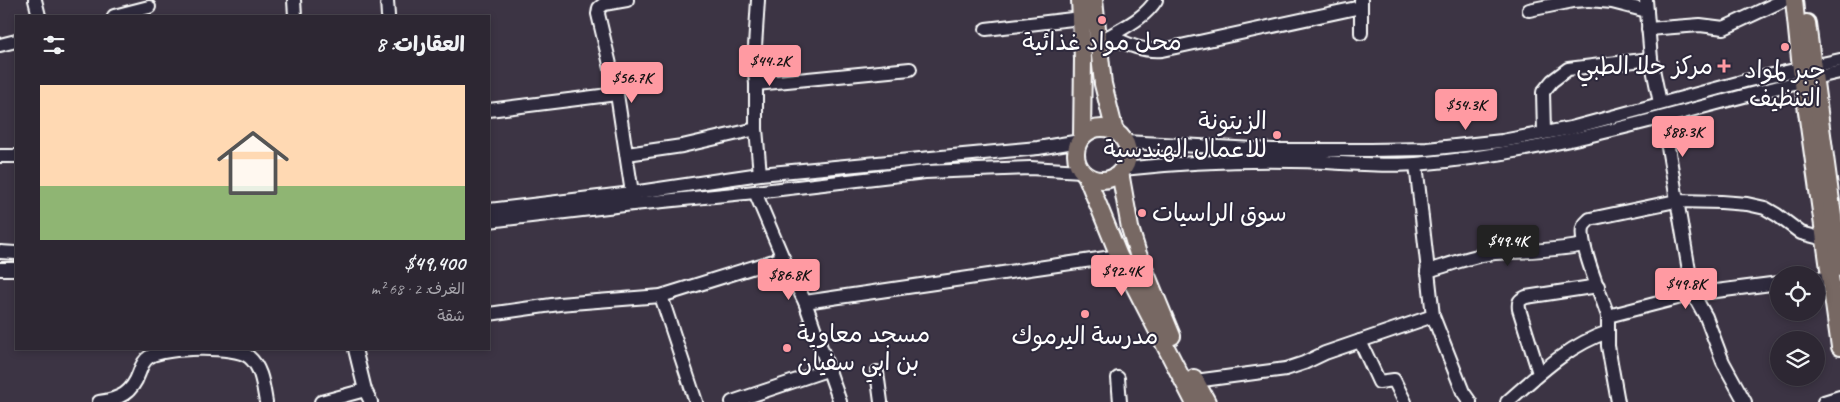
<!DOCTYPE html>
<html lang="ar">
<head>
<meta charset="utf-8">
<style>
  body { margin:0; font-family:Caveat,"Playpen Sans Arabic",sans-serif; background:#39333f; color:#f1f3f6; direction:rtl; height:100vh; display:flex; flex-direction:column; font-size:19px; white-space:nowrap }
  * { box-sizing:border-box; margin:0 }
  p { font-size:16px; color:#a7a5ac }
  .icon { flex:none; width:28px; height:28px; fill:none; stroke:currentColor; stroke-width:2; stroke-linecap:round; stroke-linejoin:round }
  .map { position:relative; flex:1; overflow:hidden; direction:ltr }
  .panel { position:absolute; left:15px; top:15px; width:475px; height:335px; display:flex; flex-direction:column; background:#2d2733; border-radius:0px; box-shadow:0 2px 8px #0003,0 0 0 1px #48444e; direction:rtl }
  .panel>* { flex:none }
  .tools { position:absolute; left:1770px; top:266px; display:grid; gap:10px }
  .tools a { display:grid; place-items:center; width:55px; height:55px; border-radius:50%; background:#2d2733; box-shadow:0 2px 8px #0003,0 0 0 1px #48444e; font-size:25px }
  .price { position:absolute; translate:-50% -42px; padding:0 11px; border-radius:5px; background:#ff9aa2; color:#111; font-size:16px; line-height:32px; filter:drop-shadow(0 1px 2px #0008) }
  .price::after { content:''; position:absolute; left:50%; top:30px; width:15px; height:11px; margin-left:-8px; background:inherit; clip-path:polygon(0 0,100% 0,50% 100%) }
  .price.on { background:#222; color:#fff }
  ul { padding:0; list-style:none }
  li { display:grid; align-content:center; gap:10px; height:265px; padding:0 25px }
  li span { display:grid; place-items:center; height:155px; border-radius:0px; color:#555 }
  li>.icon { margin-inline-start:auto }
  span .icon { width:90px; height:90px; fill:#fffc; stroke-width:1 }
  li b { font-size:21px }
  h2 { display:flex; justify-content:space-between; align-items:center; height:60px; padding:0 25px; font-size:21px }
  .map>svg:first-child { display:block }
  .lines { fill:none; stroke-linecap:round; stroke-linejoin:round }
  .minor-casing { stroke:#fff; stroke-width:16 }
  .major-casing { stroke:#fff; stroke-width:20 }
  .minor { stroke:#2f2a3d; stroke-width:12 }
  .major { stroke:#776864; stroke-width:16 }
  .poi-dot { fill:#ff9aa2; stroke:#2f2a3d; stroke-width:2 }
  .labels { text-anchor:middle; stroke-width:4; stroke-linejoin:round; paint-order:stroke }
  .poi-label { font-size:24px; fill:#fff; stroke:#2f2a3d }
</style>
</head>
<body>
<div class="map">
<svg width="1840" height="402" viewBox="0 0 1840 402">
  <rect width="100%" height="100%" fill="#3c3444"/>
  <filter id="ink" filterUnits="userSpaceOnUse"><feTurbulence type="fractalNoise" baseFrequency=".02" numOctaves="2"/><feDisplacementMap in="SourceGraphic" scale="10" xChannelSelector="R" yChannelSelector="G"/><feConvolveMatrix kernelMatrix="1 2 1 2 8 2 1 2 1" color-interpolation-filters="sRGB"/></filter>
  <g filter="url(#ink)">
    <g class="lines">
      <!-- minor casing -->
      <g class="minor-casing">
        <g id="minor">
          <polyline points="35,0 39,16"/>
          <polyline points="294,0 295,16"/>
          <polyline points="387,0 388,16"/>
          <polyline points="627,0 604,4 599,8 598,14 617,94 632,193"/>
          <polyline points="758,0 754,62 756,84 756,129 760,174"/>
          <polyline points="1589,0 1612,2 1647,11"/>
          <polyline points="1646,0 1651,59 1660,103"/>
          <polyline points="1529,10 1573,1 1589,0"/>
          <polyline points="114,16 149,7"/>
          <polyline points="986,29 1081,18"/>
          <polyline points="1648,29 1700,25 1724,28 1784,0"/>
          <polyline points="1361,33 1361,0"/>
          <path d="M1110 36C1127 44 1143 52 1162 50L1361 7"/>
          <path d="M1105 39C1124 27 1144 19 1156 0"/>
          <polyline points="0,45 16,41"/>
          <polyline points="756,84 910,69"/>
          <polyline points="489,110 617,94"/>
          <polyline points="1663,118 1693,294 1706,317 1723,362 1745,402"/>
          <polyline points="1544,132 1543,92 1552,81 1568,69 1651,59"/>
          <polyline points="1125,142 1273,150 1370,150 1427,149 1502,141 1571,128 1745,81 1840,60"/>
          <polyline points="627,154 682,146 756,129"/>
          <polyline points="0,156 16,156"/>
          <polyline points="1416,164 1433,316 1463,392 1470,402"/>
          <path d="M1122 169C1178 163 1236 160 1292 161 1333 161 1375 167 1416 164 1561 153 1700 104 1840 72"/>
          <polyline points="755,192 783,258 805,302 840,402"/>
          <polyline points="489,210 632,193 760,174 1038,148 1080,141"/>
          <polyline points="489,221 633,204 755,192 925,172 1030,168 1082,171"/>
          <polyline points="0,252 16,253"/>
          <polyline points="0,269 16,269"/>
          <path d="M1427 271C1450 265 1472 255 1495 253 1525 251 1554 251 1584 245"/>
          <polyline points="1816,279 1829,278"/>
          <polyline points="661,296 696,402"/>
          <polyline points="805,302 1119,256"/>
          <polyline points="489,314 559,304 661,296 783,258"/>
          <path d="M1608 316C1602 297 1579 245 1583 228 1584 224 1587 222 1590 219L1676 201 1721 202 1747 204 1765 208 1777 215 1801 233 1824 239"/>
          <polyline points="1608,332 1608,346 1618,402"/>
          <polyline points="1360,341 1379,382 1394,380 1405,402"/>
          <polyline points="355,349 365,390 371,402"/>
          <polyline points="877,372 881,402"/>
          <path d="M1539 373 1519 309C1518 302 1519 300 1526 297L1598 286"/>
          <polyline points="1118,378 1120,402"/>
          <polyline points="1195,381 1286,369 1304,363 1325,353 1433,316"/>
          <path d="M99 402C120 399 132 393 139 373 141 367 144 360 149 357 164 347 236 345 249 357 262 368 263 386 266 402"/>
          <polyline points="321,402 365,390"/>
          <polyline points="732,402 827,370"/>
          <path d="M1507 402C1538 375 1568 345 1608 332V316L1693 294 1779 283"/>
          <polyline points="1824,402 1840,397"/>
        </g>
      </g>
      <!-- major casing -->
      <g class="major-casing">
        <g id="major">
          <polyline points="1080,0 1083,59 1082,137"/>
          <polyline points="1094,0 1103,84 1115,132"/>
          <polyline points="1794,0 1801,69 1840,347"/>
          <polyline points="1807,23 1840,268"/>
          <circle cx="1102" cy="154" r="26"/>
          <polyline points="1120,172 1130,228 1138,254 1172,336"/>
          <polyline points="1086,175 1119,256 1194,402"/>
          <polyline points="1194,378 1207,402"/>
        </g>
      </g>
      <!-- minor -->
      <use href="#minor" class="minor"/>
      <!-- major -->
      <use href="#major" class="major"/>
    </g>
  </g>
  <!-- markers -->
  <g class="poi-dot">
    <circle cx="1102" cy="20" r="5"/>
    <circle cx="1785" cy="47" r="5"/>
    <path d="M1721.5 58.5h5v5h5v5h-5v5h-5v-5h-5v-5h5z"/>
    <circle cx="1277" cy="135" r="5"/>
    <circle cx="1142" cy="213" r="5"/>
    <circle cx="1085" cy="314" r="5"/>
    <circle cx="787" cy="348" r="5"/>
  </g>
  <g class="labels">
    <!-- poi labels -->
    <g class="poi-label">
      <text x="1102" y="50">محل مواد غذائية</text>
      <text x="1713" y="74" text-anchor="end">مركز حلا الطبي</text>
      <text x="1785" y="78">جبر لمواد<tspan x="1785" dy="28">التنظيف</tspan></text>
      <text x="1267" y="129" text-anchor="end">الزيتونة<tspan x="1267" dy="28">للاعمال الهندسية</tspan></text>
      <text x="1152" y="221" text-anchor="start">سوق الراسيات</text>
      <text x="797" y="342" text-anchor="start">مسجد معاوية<tspan x="797" dy="28">بن ابي سفيان</tspan></text>
      <text x="1085" y="344">مدرسة اليرموك</text>
    </g>
  </g>
</svg>
<div class="tools">
<a><svg class="icon" aria-label="locate" viewBox="0 0 24 24"><circle cx="12" cy="12" r="6"/><path d="M12 2v4M12 18v4M2 12h4M18 12h4"/></svg></a>
<a><svg class="icon" aria-label="layers" viewBox="0 0 24 24"><path d="M12 4l9 5-9 5-9-5zM3 14l9 5 9-5"/></svg></a>
</div>
<b class="price" style="left:770px;top:87px">$44.2K</b>
<b class="price" style="left:632px;top:104px">$56.7K</b>
<b class="price" style="left:1466px;top:131px">$54.3K</b>
<b class="price" style="left:1683px;top:158px">$88.3K</b>
<b class="price on" style="left:1508px;top:267px">$49.4K</b>
<b class="price" style="left:1122px;top:297px">$92.4K</b>
<b class="price" style="left:789px;top:301px">$86.8K</b>
<b class="price" style="left:1686px;top:310px">$49.8K</b>
<section class="panel">
<h2>العقارات: 8<svg class="icon" aria-label="filters" viewBox="0 0 24 24"><path d="M4 7h16M4 17h16"/><circle cx="9" cy="7" r="2"/><circle cx="15" cy="17" r="2"/></svg></h2>
<ul>
<li><span style="background:linear-gradient(#ffd9b3 65%,#8fb573 0)"><svg class="icon" aria-label="home" viewBox="0 0 24 24"><path d="M3 11l9-7 9 7M6 9v11h12V9"/></svg></span><div><b>$49,400</b><p>الغرف: 2 · 68 m²</p><p>شقة</p></div></li>
</ul>
</section>
</div>
</body>
</html>
